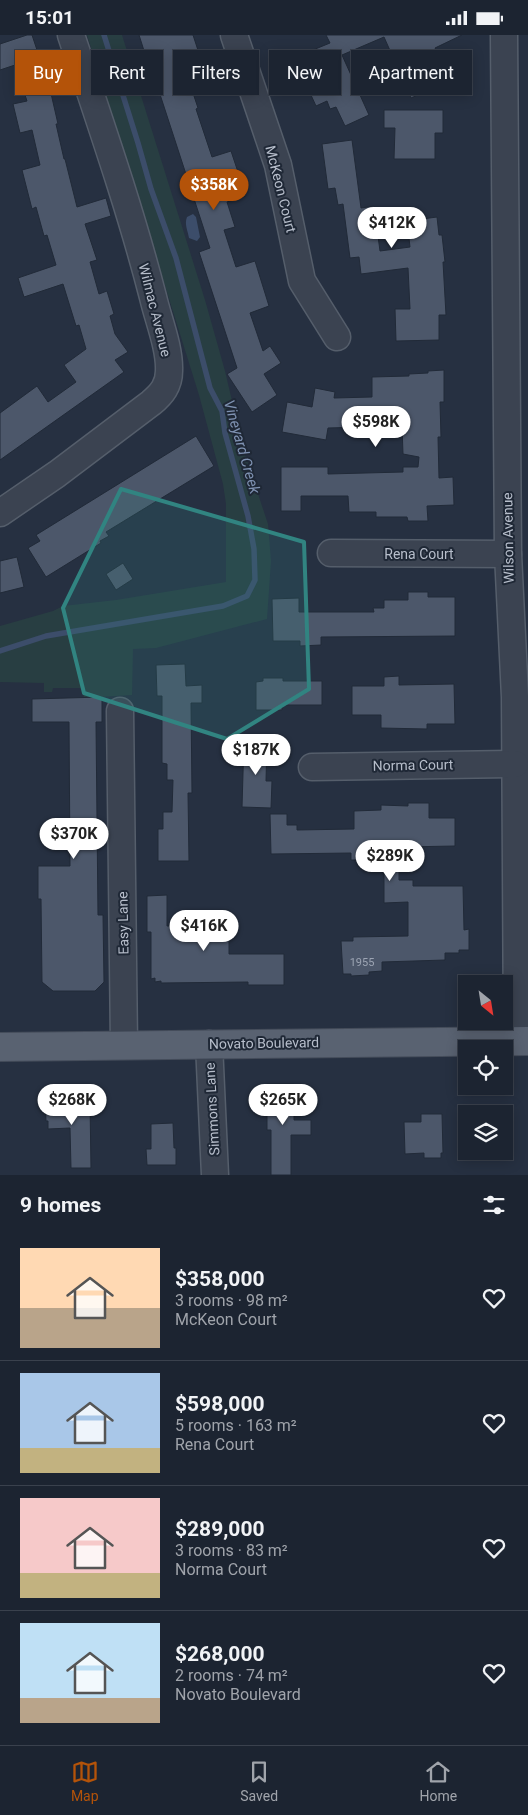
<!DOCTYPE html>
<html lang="en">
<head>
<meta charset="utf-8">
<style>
  body { margin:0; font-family:Roboto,sans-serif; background:#29303d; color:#f1f3f6; height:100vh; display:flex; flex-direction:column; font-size:19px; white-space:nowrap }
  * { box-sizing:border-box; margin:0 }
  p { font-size:16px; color:#a0a4ab }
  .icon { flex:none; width:28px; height:28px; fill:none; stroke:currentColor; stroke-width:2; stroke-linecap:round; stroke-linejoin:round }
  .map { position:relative; height:1140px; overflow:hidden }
  .sheet { display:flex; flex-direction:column; background:#1c2431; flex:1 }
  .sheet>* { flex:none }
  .guide { position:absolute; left:15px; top:15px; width:499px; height:45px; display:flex; gap:10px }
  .needle { width:32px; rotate:150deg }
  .buttons { position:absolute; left:458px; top:940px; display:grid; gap:10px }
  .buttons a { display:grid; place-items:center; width:55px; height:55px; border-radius:0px; background:#1c2431; box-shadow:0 2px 12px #0003,0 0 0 1px #3a414d; font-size:25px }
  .price { position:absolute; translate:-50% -42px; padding:0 11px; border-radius:18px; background:#fff; color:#222; font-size:16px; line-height:32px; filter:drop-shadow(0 1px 2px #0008) }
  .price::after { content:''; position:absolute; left:50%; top:30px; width:15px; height:11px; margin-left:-8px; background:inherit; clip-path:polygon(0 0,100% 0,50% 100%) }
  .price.selected { background:#b45309; color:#fff }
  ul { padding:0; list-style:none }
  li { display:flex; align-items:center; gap:15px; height:125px; padding:0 20px }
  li+li { border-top:1px solid #3a414d }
  li span { display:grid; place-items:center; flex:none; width:140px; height:100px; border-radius:0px; color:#555 }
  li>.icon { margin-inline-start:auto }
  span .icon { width:60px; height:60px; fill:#fffc; stroke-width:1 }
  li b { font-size:21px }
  h2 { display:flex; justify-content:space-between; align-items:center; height:60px; padding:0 20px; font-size:21px }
  .pill { padding:0 18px; border-radius:0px; background:#1c2431; box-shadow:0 2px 12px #0003,0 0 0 1px #3a414d; font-size:18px; line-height:45px }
  .pill.selected { background:#b45309; color:#fff }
  .status { display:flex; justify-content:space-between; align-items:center; height:35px; padding:0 25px; background:#1c2431; direction:ltr }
  .status svg { height:14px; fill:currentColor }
  .tabs { display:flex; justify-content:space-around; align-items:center; height:70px; border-top:1px solid #3a414d; background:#1c2431; font-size:14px; color:#a0a4ab }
  .tabs a { display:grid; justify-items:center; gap:2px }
  .tabs .selected { color:#b45309 }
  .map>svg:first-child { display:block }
  .green { fill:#283e42 }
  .water { fill:#3c4d6a }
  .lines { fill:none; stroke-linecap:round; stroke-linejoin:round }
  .stream { stroke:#3c4d6a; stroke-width:5.5 }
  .building { fill:#4c576a; stroke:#212a38 }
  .minor-casing { stroke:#555e6b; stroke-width:29 }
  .major-casing { stroke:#444c5a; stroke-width:30 }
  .minor { stroke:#3b4351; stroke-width:26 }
  .major { stroke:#596271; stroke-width:28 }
  .marked { fill:#318481; fill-opacity:0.2; stroke:#318481; stroke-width:4; stroke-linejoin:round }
  .labels { text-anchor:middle; stroke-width:4; stroke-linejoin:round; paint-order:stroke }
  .number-label { font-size:11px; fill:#9ca4b3 }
  .street-label { font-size:14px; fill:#b7becb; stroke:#1f2836 }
  .water-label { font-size:15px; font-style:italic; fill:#7f92b2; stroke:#1f2836 }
</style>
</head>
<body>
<div class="status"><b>15:01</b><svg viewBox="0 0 49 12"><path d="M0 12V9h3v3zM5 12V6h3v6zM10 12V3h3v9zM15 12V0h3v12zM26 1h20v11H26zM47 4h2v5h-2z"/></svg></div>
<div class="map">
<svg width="528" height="1140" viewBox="0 0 528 1140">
  <rect width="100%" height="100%" fill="#263041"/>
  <!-- green -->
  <polygon class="green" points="87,0 122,0 205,265 225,336 244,417 268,489 271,526 267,584 156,613 133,614 132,660 84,663 82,653 53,653 52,657 44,657 44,648 0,647 0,591 53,576 63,571 116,565 226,547 226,469 223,449 199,360"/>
  <!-- water -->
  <path class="water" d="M193 179 196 182 200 202 197 206 189 203C188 196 184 189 187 182Z"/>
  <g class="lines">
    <!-- stream -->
    <polyline class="stream" points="0,616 46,601 223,571 247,561 255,545 254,514 248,481 225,398 222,376 210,353 176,223 151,154 138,108 104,0"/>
  </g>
  <!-- building -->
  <g class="building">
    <polygon points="27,0 32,0 50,54 58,89 56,89 64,124 65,124 77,172 106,163 111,181 85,189 97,225 90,227 99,259 107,256 114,279 110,281 115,299 128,317 115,325 124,337 0,425 0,378 37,351 48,367 76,347 64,330 86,314 79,290 76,291 63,249 24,262 18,243 56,230 47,200 44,201 36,172 32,174 22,135 40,130 32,95 20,98 13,69 27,66 15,30 0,35 0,9"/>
    <polygon points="139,0 193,0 211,55 194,61 198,73 196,74 212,122 231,116 246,161 227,167 235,192 224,195 236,232 255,226 269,271 250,278 263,316 270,311 281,328 264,339 277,360 252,377 227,339 237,333 199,217 210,213 155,44 153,44"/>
    <polygon points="326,0 462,0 435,13 445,33 439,36 445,48 411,63 384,2 342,20 369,80 345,91 336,72 330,74 327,66 316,71 305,47 318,41 308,17 330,8"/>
    <polygon points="384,75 443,75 443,98 435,98 435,124 394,124 395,93 384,93"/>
    <polygon points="352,105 361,173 374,171 380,216 410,212 407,186 437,182 439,200 442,200 445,227 443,227 446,280 439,280 439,305 396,306 395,274 410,274 408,233 361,239 359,222 350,223 343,169 338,170 335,153 328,154 322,109"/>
    <polygon points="444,335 444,367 440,367 441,402 438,402 439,443 453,442 454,470 427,471 428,486 408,486 407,482 376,482 376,477 349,477 348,461 301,461 301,476 281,476 281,432 328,432 328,439 403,437 403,432 418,432 419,422 403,419 402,391 328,393 326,405 282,397 287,367 312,372 315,353 335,357 334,363 372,362 372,342 409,341 409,339 428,338 428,336"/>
    <polygon points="196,401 214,431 106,497 109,501 100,506 101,508 46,542 28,513 40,506 36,500"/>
    <polygon points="17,522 24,552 0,558 0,526"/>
    <polygon points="123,528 133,544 116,555 106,539"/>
    <polygon points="408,557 428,557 428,562 455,562 455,601 321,602 321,610 300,611 300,606 273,606 272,564 299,563 299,577 374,577 373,573 384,573 384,565 408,565"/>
    <polygon points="185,629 186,651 202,650 202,668 191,668 192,758 188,758 189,826 158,826 158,794 163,794 163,777 172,777 173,745 167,745 167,729 162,728 162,661 157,661 156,630"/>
    <polygon points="399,641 399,650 454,649 455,689 427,689 427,694 381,693 381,680 352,680 352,651 384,651 384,642"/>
    <polygon points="263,643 283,643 283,646 322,646 322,670 282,670 282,675 256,675 256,647 263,646"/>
    <polygon points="102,662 102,687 96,687 98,880 103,880 104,947 95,956 53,956 42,947 41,864 38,864 38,831 70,831 69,687 32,687 32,664"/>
    <polygon points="244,705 267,706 266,746 272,746 271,773 242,772"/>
    <polygon points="408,768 429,768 429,783 455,783 455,811 402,812 402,816 399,816 399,845 413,845 413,851 463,851 464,895 469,894 469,915 459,915 459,918 445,918 445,925 382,927 382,936 369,937 369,940 351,941 351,939 343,939 341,906 353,906 353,902 408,901 408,867 384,868 384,833 379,833 379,831 358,831 358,825 351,825 351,818 271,819 270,779 287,779 287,790 297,790 297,795 354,794 354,776 381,775 381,770 408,771"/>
    <polygon points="167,860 167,891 206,891 206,876 229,875 229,919 284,919 284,950 248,950 248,947 161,948 161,946 155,947 155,943 151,944 151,897 147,897 147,861"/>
    <polygon points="267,1049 294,1049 294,1085 311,1085 311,1100 291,1100 291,1140 271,1140 271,1095 267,1095"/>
    <polygon points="58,1059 74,1059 74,1061 77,1061 77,1068 90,1067 91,1133 71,1133 70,1093 48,1094 48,1086 46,1086 45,1062 58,1062"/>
    <polygon points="421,1079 442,1079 443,1118 441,1118 441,1123 424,1123 424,1118 405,1119 404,1087 421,1087"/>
    <polygon points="173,1088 174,1113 176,1113 176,1130 147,1130 146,1114 151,1114 151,1089"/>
  </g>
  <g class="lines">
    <!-- minor casing -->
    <g class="minor-casing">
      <g id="minor">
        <polyline points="234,0 278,130 302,246 337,302"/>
        <polyline points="504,0 508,519 515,662 517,1006"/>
        <path d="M0 478 57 439 151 368C162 359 169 350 169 336 170 313 158 284 153 262 130 173 100 87 71 0"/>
        <polyline points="331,518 508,519"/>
        <polyline points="120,676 124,1010"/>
        <polyline points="312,732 515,729"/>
        <polyline points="209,1009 215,1140"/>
      </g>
    </g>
    <!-- major casing -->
    <g class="major-casing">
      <polyline id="major" points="0,1012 528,1006"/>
    </g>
    <!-- minor -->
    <use href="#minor" class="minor"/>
    <!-- major -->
    <use href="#major" class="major"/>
  </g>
  <!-- marked area -->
  <path class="marked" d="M121 454 304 507 309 654 227 704 84 658 63 573Z"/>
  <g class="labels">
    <!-- number labels -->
    <g class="number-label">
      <text x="362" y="931">1955</text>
    </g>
    <!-- street labels -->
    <g class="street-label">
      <text transform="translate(281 154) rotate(76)" y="5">McKeon Court</text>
      <text transform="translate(155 275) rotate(76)" y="5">Wilmac Avenue</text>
      <text transform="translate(508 503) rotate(-91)" y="5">Wilson Avenue</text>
      <text x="419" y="524">Rena Court</text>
      <text transform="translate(413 730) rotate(-1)" y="5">Norma Court</text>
      <text transform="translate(123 888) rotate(-91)" y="5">Easy Lane</text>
      <text transform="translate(264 1008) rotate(-1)" y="5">Novato Boulevard</text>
      <text transform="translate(212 1074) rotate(-93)" y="5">Simmons Lane</text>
    </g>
    <!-- water labels -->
    <g class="water-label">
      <text transform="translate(242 412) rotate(74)" y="5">Vineyard Creek</text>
    </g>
  </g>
</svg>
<div class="buttons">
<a><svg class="needle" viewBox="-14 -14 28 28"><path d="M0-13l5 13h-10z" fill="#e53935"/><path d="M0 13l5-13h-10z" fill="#a0a4ab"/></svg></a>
<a><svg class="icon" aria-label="locate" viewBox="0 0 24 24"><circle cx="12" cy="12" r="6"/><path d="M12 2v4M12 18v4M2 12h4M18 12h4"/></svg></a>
<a><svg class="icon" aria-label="layers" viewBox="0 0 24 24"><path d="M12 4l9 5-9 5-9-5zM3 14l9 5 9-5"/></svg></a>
</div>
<b class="price selected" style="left:214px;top:176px">$358K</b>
<b class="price" style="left:392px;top:214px">$412K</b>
<b class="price" style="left:376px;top:413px">$598K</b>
<b class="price" style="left:256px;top:741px">$187K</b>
<b class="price" style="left:74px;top:825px">$370K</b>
<b class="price" style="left:390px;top:847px">$289K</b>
<b class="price" style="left:204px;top:917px">$416K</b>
<b class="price" style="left:72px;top:1091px">$268K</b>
<b class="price" style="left:283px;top:1091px">$265K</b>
<div class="guide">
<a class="pill selected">Buy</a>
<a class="pill">Rent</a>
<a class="pill">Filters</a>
<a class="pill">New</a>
<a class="pill">Apartment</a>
</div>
</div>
<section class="sheet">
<h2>9 homes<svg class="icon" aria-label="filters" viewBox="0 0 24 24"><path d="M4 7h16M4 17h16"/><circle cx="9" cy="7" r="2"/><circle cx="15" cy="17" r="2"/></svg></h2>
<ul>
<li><span style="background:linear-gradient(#ffd9b3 60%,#b9a48a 0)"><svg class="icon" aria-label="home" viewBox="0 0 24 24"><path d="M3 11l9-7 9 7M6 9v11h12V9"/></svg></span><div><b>$358,000</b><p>3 rooms · 98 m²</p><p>McKeon Court</p></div><svg class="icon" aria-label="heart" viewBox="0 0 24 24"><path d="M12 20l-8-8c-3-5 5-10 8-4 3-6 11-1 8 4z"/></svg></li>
<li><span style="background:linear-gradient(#a9c7e8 75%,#c2b280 0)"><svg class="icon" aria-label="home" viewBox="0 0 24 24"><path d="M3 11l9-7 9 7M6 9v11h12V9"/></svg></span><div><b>$598,000</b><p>5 rooms · 163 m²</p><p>Rena Court</p></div><svg class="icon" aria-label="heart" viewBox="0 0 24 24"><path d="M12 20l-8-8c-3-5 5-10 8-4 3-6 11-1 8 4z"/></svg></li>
<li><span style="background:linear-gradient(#f6c9c9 75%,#c2b280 0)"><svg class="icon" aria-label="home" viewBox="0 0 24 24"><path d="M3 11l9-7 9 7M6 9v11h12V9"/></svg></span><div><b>$289,000</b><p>3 rooms · 83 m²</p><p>Norma Court</p></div><svg class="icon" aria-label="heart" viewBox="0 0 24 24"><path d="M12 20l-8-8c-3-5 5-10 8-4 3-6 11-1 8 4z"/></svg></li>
<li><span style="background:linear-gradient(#bfe0f5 75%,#b9a48a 0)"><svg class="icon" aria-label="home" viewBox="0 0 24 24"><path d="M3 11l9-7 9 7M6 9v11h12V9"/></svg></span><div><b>$268,000</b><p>2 rooms · 74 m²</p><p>Novato Boulevard</p></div><svg class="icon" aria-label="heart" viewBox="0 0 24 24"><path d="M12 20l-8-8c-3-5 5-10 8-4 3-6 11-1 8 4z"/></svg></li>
</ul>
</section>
<nav class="tabs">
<a class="selected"><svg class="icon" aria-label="map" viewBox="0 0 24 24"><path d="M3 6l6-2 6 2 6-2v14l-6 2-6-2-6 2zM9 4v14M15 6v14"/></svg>Map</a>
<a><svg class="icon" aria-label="saved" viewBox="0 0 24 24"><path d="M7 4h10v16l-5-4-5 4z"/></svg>Saved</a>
<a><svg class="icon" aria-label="home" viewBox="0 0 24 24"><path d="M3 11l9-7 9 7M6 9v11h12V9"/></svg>Home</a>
</nav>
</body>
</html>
